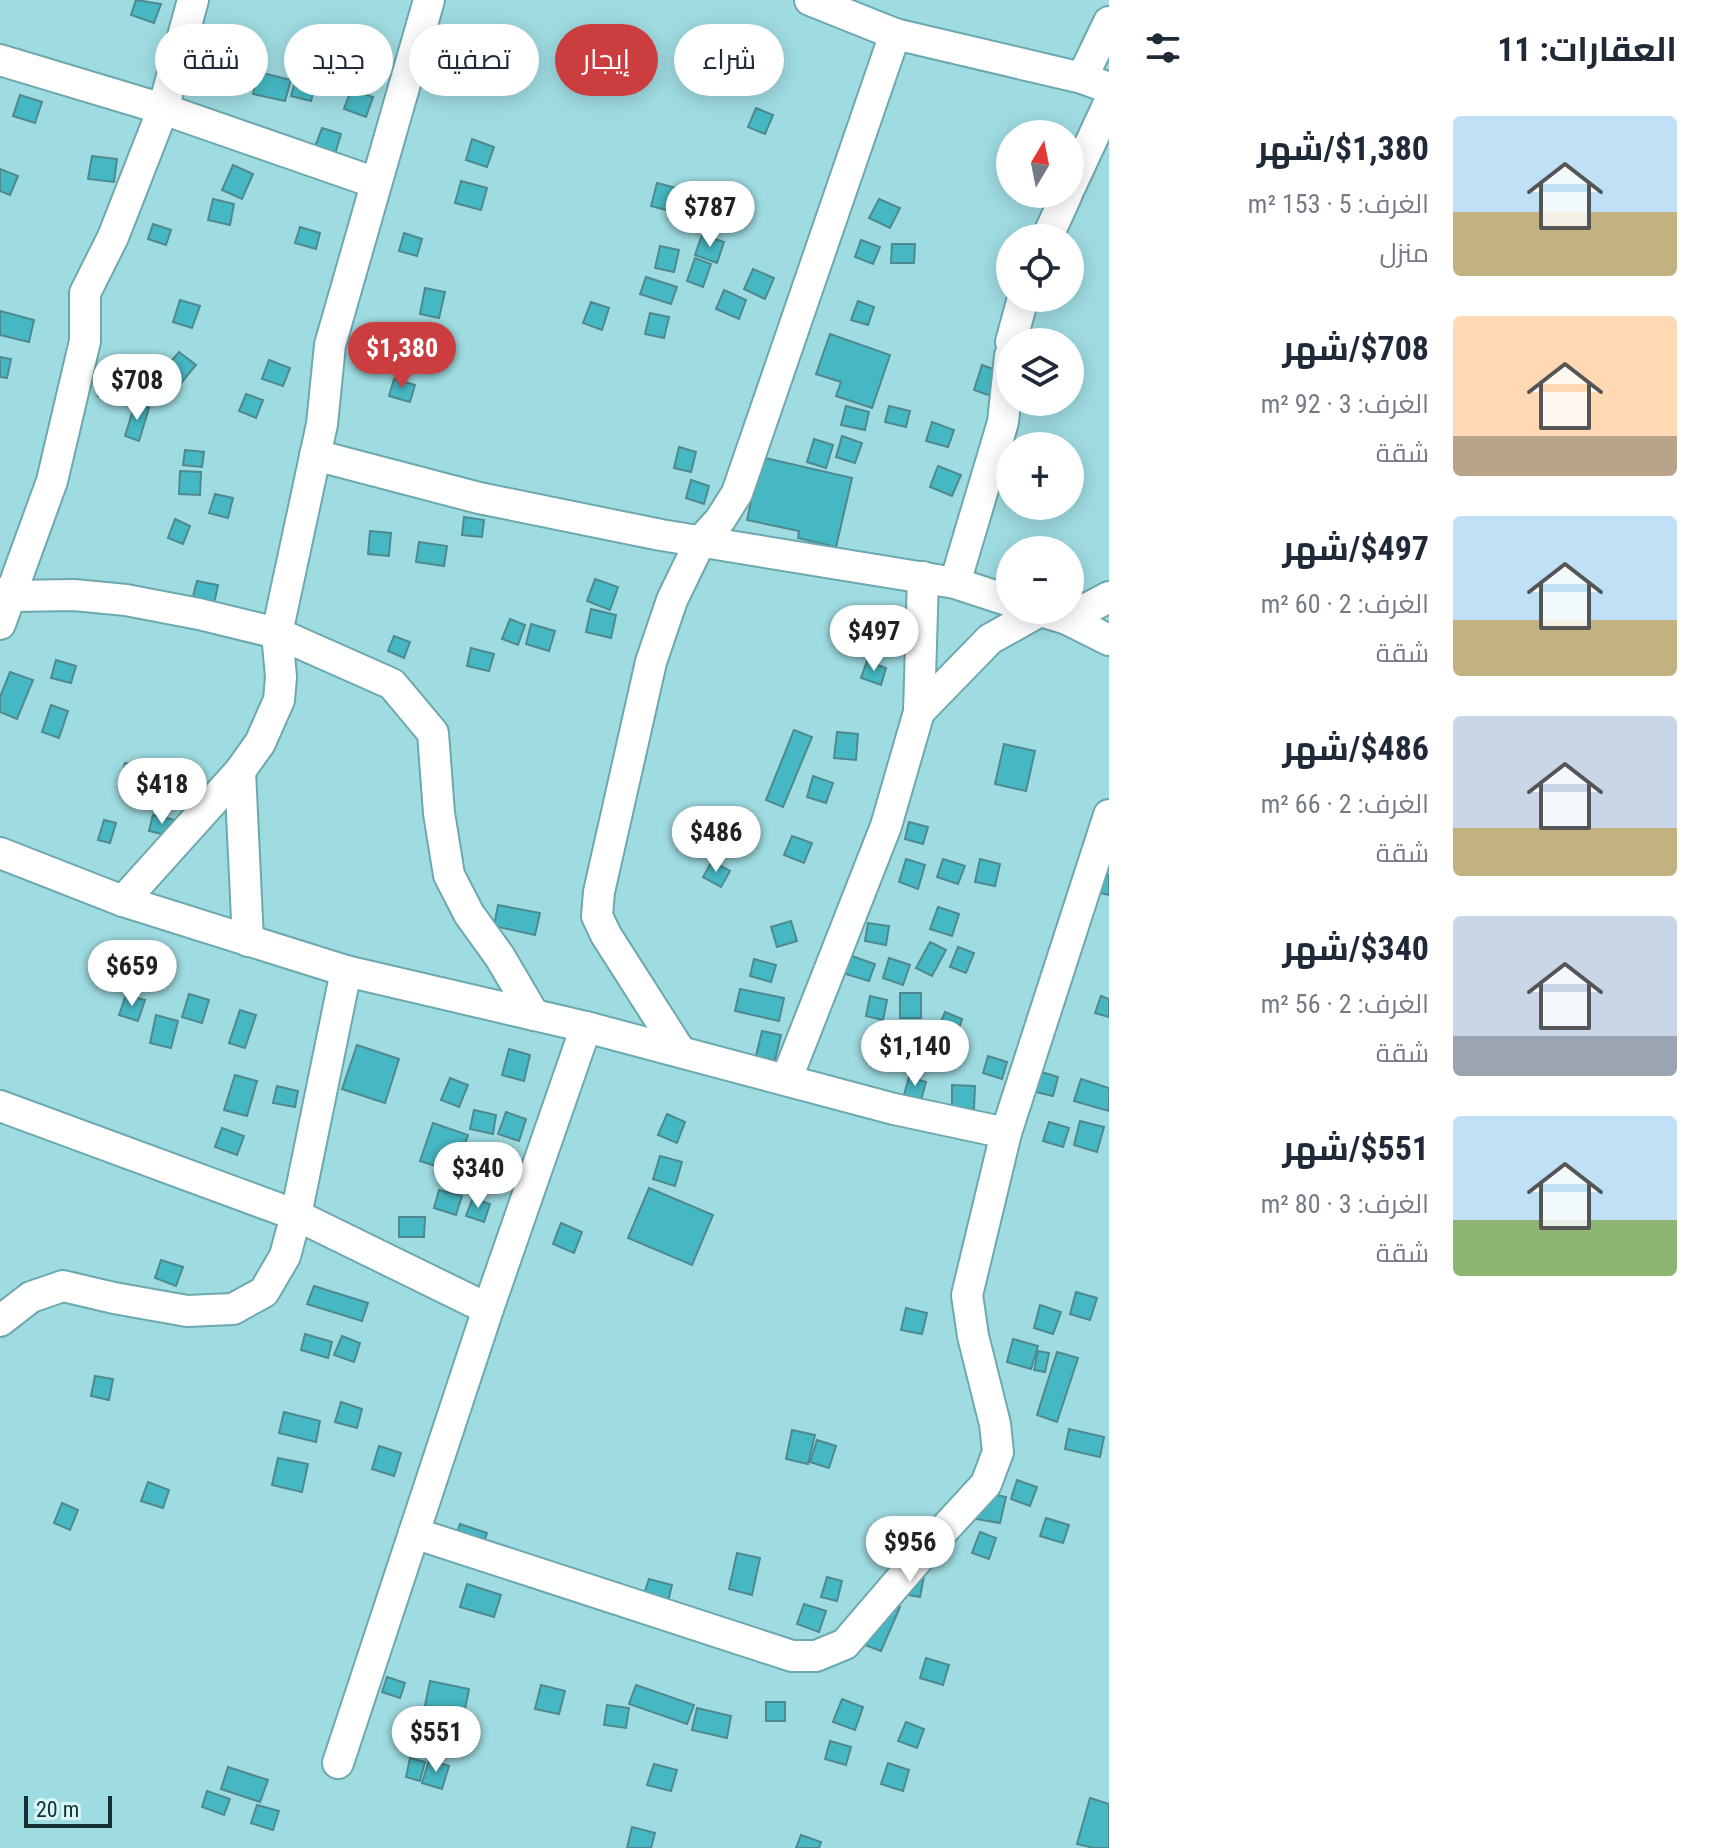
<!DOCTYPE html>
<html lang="ar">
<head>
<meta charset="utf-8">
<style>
  body { margin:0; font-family:"Roboto Condensed",Cairo,sans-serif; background:#f6f6f7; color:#1f2937; direction:rtl; height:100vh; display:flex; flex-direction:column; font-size:30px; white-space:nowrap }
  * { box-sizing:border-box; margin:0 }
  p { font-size:26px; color:#747a83 }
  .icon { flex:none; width:44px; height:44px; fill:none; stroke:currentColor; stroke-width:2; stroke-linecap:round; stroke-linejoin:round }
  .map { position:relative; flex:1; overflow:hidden; direction:ltr }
  .details { display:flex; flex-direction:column; background:#fff; width:600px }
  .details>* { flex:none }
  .banner { position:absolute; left:24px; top:24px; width:760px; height:72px; direction:rtl; display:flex; gap:16px }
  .needle { width:52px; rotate:10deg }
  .buttons { position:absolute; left:996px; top:120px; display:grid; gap:16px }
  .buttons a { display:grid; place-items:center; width:88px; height:88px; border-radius:50%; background:#fff; box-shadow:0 4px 20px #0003; font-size:40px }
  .scale { position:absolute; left:24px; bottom:20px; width:88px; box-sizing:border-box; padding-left:8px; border:4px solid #162f31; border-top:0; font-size:22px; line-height:28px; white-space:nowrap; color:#162f31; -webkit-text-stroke:6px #d9f7fa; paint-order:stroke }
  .price { position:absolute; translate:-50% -68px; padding:0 18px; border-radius:28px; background:#fff; color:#222; font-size:26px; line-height:52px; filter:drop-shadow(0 2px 4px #0008) }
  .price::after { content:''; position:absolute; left:50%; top:48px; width:24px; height:18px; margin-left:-12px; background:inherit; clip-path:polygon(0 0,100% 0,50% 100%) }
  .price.on { background:#cc3d3f; color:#fff }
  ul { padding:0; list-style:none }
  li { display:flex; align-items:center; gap:24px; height:200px; padding:0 32px }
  li span { display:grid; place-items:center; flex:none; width:224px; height:160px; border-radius:8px; color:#555 }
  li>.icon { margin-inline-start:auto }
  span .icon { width:96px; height:96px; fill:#fffc; stroke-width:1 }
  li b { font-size:34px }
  h2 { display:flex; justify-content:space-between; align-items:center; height:96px; padding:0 32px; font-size:34px }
  .tag { padding:0 28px; border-radius:36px; background:#fff; box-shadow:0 4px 20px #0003; font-size:28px; line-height:72px }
  .tag.on { background:#cc3d3f; color:#fff }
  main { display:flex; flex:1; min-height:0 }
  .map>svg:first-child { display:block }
  .building { fill:#46b8c3; stroke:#4e898f; stroke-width:2 }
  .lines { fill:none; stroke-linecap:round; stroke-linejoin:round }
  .minor-casing { stroke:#6ca8ae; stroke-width:34 }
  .minor { stroke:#fff; stroke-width:30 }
</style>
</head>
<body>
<main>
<section class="details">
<h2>العقارات: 11<svg class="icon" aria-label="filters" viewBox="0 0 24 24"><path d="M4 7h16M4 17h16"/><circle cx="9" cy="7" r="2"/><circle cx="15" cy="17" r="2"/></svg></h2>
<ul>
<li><span style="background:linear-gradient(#bfe0f5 60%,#c2b280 0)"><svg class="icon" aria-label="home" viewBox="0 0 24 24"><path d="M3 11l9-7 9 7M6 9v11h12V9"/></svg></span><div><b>$1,380/شهر</b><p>الغرف: 5 · 153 m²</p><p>منزل</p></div></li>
<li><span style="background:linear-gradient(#ffd9b3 75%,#b9a48a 0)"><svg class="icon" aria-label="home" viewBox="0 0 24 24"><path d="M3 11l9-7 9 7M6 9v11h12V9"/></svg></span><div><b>$708/شهر</b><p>الغرف: 3 · 92 m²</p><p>شقة</p></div></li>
<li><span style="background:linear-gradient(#bfe0f5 65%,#c2b280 0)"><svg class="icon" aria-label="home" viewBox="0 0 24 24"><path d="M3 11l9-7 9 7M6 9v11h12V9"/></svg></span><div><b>$497/شهر</b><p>الغرف: 2 · 60 m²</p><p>شقة</p></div></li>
<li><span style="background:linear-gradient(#c9d6e8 70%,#c2b280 0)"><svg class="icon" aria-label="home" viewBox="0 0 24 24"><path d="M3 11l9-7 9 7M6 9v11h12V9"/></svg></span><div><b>$486/شهر</b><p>الغرف: 2 · 66 m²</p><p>شقة</p></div></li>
<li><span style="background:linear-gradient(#c9d6e8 75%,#9aa5b1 0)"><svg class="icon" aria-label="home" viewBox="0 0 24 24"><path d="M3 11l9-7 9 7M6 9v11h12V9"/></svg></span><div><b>$340/شهر</b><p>الغرف: 2 · 56 m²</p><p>شقة</p></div></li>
<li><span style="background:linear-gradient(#bfe0f5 65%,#8fb573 0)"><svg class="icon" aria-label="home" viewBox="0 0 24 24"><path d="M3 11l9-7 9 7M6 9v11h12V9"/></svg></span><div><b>$551/شهر</b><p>الغرف: 3 · 80 m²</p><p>شقة</p></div></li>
</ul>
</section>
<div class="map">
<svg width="1109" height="1848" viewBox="0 0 1109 1848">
  <rect width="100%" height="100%" fill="#9fdce2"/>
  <!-- building -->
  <g class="building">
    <polygon points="136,0 161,4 154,23 131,15"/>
    <polygon points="229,52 231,73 210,74 208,53"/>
    <polygon points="239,53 254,57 250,70 234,65"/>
    <polygon points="258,72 291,80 285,101 253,94"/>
    <polygon points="297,75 316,81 311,101 291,96"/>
    <polygon points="351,90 373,97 366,117 344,109"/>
    <polygon points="20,95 42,102 35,123 13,116"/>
    <polygon points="756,108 773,115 765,134 748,127"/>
    <polygon points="322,128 341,134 335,154 315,147"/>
    <polygon points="472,139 494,147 487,167 466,160"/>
    <polygon points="92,156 117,159 114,182 88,179"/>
    <polygon points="233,165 253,174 242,199 222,190"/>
    <polygon points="0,169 18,176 10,195 0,191"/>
    <polygon points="461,181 487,188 481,210 455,203"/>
    <polygon points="657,183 676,188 670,211 651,206"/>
    <polygon points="683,189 702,194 697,213 677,208"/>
    <polygon points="213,199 234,204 230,225 208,220"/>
    <polygon points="879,199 900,208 890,228 869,218"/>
    <polygon points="153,224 171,230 166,245 148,239"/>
    <polygon points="300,227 320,233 316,249 295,243"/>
    <polygon points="404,233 422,239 417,256 399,251"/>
    <polygon points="702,235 724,242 717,263 695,255"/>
    <polygon points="861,240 880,247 873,264 855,257"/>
    <polygon points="892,244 915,244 914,263 891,263"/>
    <polygon points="660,246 679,250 674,272 655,268"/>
    <polygon points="695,258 711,264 703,287 687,281"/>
    <polygon points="753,269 774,278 765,299 744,289"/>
    <polygon points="646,277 677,287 671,304 640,294"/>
    <polygon points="425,288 445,292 439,318 420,314"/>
    <polygon points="724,290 746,300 739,319 716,309"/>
    <polygon points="180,300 200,306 192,328 173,322"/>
    <polygon points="858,301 874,307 868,325 851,320"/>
    <polygon points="591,302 609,308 602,330 583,323"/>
    <polygon points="0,311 34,320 29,342 0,335"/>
    <polygon points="650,313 669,317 664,338 645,334"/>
    <polygon points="830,334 890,355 872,408 836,396 841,382 816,374"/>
    <polygon points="179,352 196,365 181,383 164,370"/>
    <polygon points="0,357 11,359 7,378 0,377"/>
    <polygon points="269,360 290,368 283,386 262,379"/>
    <polygon points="982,365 999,371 991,396 974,390"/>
    <polygon points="100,375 123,377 121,397 98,396"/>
    <polygon points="394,379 415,385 410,402 389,396"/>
    <polygon points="246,394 263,400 256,418 239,411"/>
    <polygon points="135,404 149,408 139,441 125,436"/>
    <polygon points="846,406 869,412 865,430 841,425"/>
    <polygon points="889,406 910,411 906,427 885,422"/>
    <polygon points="932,422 954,430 948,447 926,441"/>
    <polygon points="842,436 862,443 855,463 836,457"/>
    <polygon points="814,439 833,445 826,468 807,462"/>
    <polygon points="679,447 696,452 691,472 674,468"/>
    <polygon points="185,450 204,452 202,467 183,465"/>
    <polygon points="761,457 852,478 836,547 798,538 799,531 747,520"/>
    <polygon points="938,466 961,475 952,496 930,487"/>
    <polygon points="1070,468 1082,480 1070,491"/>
    <polygon points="180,471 201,472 200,495 179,494"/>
    <polygon points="691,480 709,486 704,504 686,498"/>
    <polygon points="215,494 233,498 228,518 209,513"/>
    <polygon points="464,517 484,520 482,537 462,535"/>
    <polygon points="175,519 190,526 183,544 168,538"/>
    <polygon points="370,531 391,533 389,556 368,554"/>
    <polygon points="419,542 447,546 444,566 416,562"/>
    <polygon points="595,579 618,587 610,610 587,601"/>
    <polygon points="197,581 218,585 214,604 192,600"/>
    <polygon points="591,609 616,615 611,638 586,632"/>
    <polygon points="890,615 912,620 906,643 884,638"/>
    <polygon points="510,619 525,625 518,645 502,639"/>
    <polygon points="531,624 555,631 549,651 526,644"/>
    <polygon points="394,636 410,642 404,658 388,651"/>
    <polygon points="471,648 494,654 489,671 467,666"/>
    <polygon points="56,660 76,666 71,683 51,678"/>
    <polygon points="867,661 886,668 881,685 861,678"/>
    <polygon points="10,672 33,680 17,719 0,712 0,697"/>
    <polygon points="51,705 68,711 59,738 42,732"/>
    <polygon points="794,730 812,737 783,807 766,800"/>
    <polygon points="837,732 858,734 856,760 834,758"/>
    <polygon points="1004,744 1035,751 1026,791 995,784"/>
    <polygon points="125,763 163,771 159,791 120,782"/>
    <polygon points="168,768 189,776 179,802 159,794"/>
    <polygon points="813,776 833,783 826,803 807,797"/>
    <polygon points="153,815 175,820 171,836 149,831"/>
    <polygon points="104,820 116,823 110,843 98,840"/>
    <polygon points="909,822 928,827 923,844 905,839"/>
    <polygon points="792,836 812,843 804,863 784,855"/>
    <polygon points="906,859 925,865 918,889 899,882"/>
    <polygon points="943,859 965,866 958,884 937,877"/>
    <polygon points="980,859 1000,864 995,886 975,882"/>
    <polygon points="712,861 730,871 721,887 703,877"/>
    <polygon points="1105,874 1109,875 1109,895 1100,893"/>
    <polygon points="498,905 540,913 535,935 494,926"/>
    <polygon points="938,907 959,914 952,936 930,929"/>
    <polygon points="791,921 797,941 777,947 771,927"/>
    <polygon points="868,923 889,926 886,945 865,941"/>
    <polygon points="930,942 946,950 932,976 916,968"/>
    <polygon points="958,947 974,953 966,973 950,967"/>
    <polygon points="849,955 875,964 869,981 843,973"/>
    <polygon points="889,958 910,965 903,985 883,978"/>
    <polygon points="754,959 776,965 771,982 750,976"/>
    <polygon points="740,989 784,998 779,1021 735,1011"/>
    <rect x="900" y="993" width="21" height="25"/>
    <polygon points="189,994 209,1000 202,1023 182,1017"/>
    <polygon points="126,995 145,1000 138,1021 119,1015"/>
    <polygon points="870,996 887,1000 883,1020 866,1016"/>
    <polygon points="1101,996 1109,999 1109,1017 1095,1013"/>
    <polygon points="240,1010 256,1015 245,1048 229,1043"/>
    <polygon points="945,1012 962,1019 957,1035 938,1029"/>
    <polygon points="156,1015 178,1021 171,1048 150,1043"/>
    <polygon points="895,1027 915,1036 907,1055 887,1046"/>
    <polygon points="762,1031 781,1035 775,1060 756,1056"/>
    <polygon points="926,1039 947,1046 941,1065 920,1059"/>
    <polygon points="357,1045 399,1059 385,1103 342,1089"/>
    <polygon points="509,1049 530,1055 524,1081 502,1075"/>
    <polygon points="988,1056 1007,1062 1002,1079 983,1073"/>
    <polygon points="1038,1071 1058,1077 1053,1096 1032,1091"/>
    <polygon points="235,1075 257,1081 247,1116 224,1110"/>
    <polygon points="909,1077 926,1082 921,1100 904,1095"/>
    <polygon points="450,1078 468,1085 459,1107 441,1100"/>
    <polygon points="1081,1079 1109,1088 1109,1111 1074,1101"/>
    <polygon points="952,1085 975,1086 974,1109 952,1108"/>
    <polygon points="277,1086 298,1091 295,1107 273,1103"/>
    <polygon points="474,1110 496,1115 493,1134 470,1129"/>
    <polygon points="506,1112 526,1119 519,1141 498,1134"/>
    <polygon points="667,1114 685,1122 677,1143 658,1135"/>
    <polygon points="1080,1121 1104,1127 1097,1152 1074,1145"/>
    <polygon points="1049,1122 1069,1128 1063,1147 1043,1141"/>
    <polygon points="433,1123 468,1135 455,1172 420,1161"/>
    <polygon points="222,1128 244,1136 237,1155 215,1147"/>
    <polygon points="660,1156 682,1162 675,1186 653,1179"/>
    <polygon points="649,1188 713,1215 692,1265 628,1238"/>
    <polygon points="439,1190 462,1196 456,1215 434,1208"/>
    <polygon points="473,1198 490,1204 484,1222 466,1216"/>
    <polygon points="399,1217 425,1217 424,1237 399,1237"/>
    <polygon points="561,1223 582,1232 574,1253 553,1244"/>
    <polygon points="161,1260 183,1267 176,1286 155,1278"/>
    <polygon points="314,1286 368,1303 362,1321 307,1304"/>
    <polygon points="1076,1292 1097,1298 1090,1320 1070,1314"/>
    <polygon points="1040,1305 1061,1312 1053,1334 1034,1328"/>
    <polygon points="906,1308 927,1313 922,1334 901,1330"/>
    <polygon points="305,1334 332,1342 328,1358 301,1350"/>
    <polygon points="342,1336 360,1343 354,1362 334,1355"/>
    <polygon points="1013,1339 1038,1346 1031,1369 1007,1362"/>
    <polygon points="1038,1351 1049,1353 1045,1372 1034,1370"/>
    <polygon points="1057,1352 1078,1358 1057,1422 1037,1415"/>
    <polygon points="95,1376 113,1379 109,1400 91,1396"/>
    <polygon points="341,1402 362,1409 357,1428 335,1422"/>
    <polygon points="284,1412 320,1421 316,1442 279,1433"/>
    <polygon points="1069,1429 1104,1437 1100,1457 1065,1449"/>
    <polygon points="792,1430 815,1435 808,1464 786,1459"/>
    <polygon points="817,1440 836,1446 829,1468 810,1462"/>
    <polygon points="379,1446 401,1453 394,1476 372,1469"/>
    <polygon points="278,1458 308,1464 302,1492 272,1485"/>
    <polygon points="1017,1480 1037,1487 1030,1506 1011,1499"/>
    <polygon points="148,1482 169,1490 163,1508 141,1501"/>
    <polygon points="982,1492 1006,1497 1000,1523 976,1519"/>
    <polygon points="62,1503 78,1510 70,1530 54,1523"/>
    <polygon points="1046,1518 1069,1525 1063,1543 1040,1536"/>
    <polygon points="460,1524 487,1533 481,1551 454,1541"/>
    <polygon points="980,1532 996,1538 989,1559 972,1553"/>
    <polygon points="737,1553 760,1558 752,1595 729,1589"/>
    <polygon points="901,1572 924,1576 920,1597 897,1593"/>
    <polygon points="827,1577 842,1581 837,1601 821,1597"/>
    <polygon points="649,1579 672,1585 666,1610 641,1603"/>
    <polygon points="467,1584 501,1595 494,1617 460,1607"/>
    <polygon points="881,1599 900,1607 881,1651 862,1644"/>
    <polygon points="804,1604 826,1611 819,1632 797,1624"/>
    <polygon points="926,1658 949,1665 943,1685 920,1678"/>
    <polygon points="387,1677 405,1683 400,1698 382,1692"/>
    <polygon points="430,1681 469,1689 458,1744 435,1739 438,1724 422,1720"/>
    <polygon points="541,1685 565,1691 559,1714 535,1709"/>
    <polygon points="636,1685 694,1705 687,1724 629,1704"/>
    <polygon points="842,1699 863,1707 855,1730 833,1722"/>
    <rect x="766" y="1702" width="19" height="19"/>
    <polygon points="607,1705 629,1708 626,1728 604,1725"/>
    <polygon points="697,1708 731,1716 727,1738 692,1730"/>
    <polygon points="906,1722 924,1729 917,1748 898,1741"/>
    <polygon points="830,1741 851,1747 846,1765 825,1759"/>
    <polygon points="410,1758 425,1762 420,1781 406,1777"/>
    <polygon points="429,1760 449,1766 442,1789 422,1783"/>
    <polygon points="888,1763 909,1770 903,1791 881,1784"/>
    <polygon points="654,1764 677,1770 671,1791 647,1785"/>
    <polygon points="228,1767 268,1780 260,1802 221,1789"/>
    <polygon points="207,1791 230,1799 224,1815 202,1807"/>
    <polygon points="1090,1798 1109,1804 1109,1848 1094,1848 1077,1844"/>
    <polygon points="257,1805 279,1811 273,1830 251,1823"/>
    <polygon points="632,1827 655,1833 651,1848 627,1848"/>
    <polygon points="801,1835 821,1842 819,1848 796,1848"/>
  </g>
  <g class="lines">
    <!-- minor casing -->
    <g class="minor-casing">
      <g id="minor">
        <polyline points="810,0 895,34 1082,78 1109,88"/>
        <polyline points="0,60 163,109 376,183"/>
        <polyline points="1082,78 1109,22"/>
        <polyline points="1070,187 1109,103"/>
        <polyline points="1047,238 1067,194"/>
        <polyline points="1011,342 1023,298"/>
        <polyline points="315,455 479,498 661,535 955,583 1010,601"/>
        <polyline points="955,583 1003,422 1010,356"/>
        <polyline points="0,593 11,596 74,595 126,600 199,614 277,633 392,684 433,733 439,813 449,875 469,914 500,957 534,1015"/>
        <polyline points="1037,610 1067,619 1109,640"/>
        <polyline points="1067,619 1109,597"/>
        <polyline points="0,624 52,481 85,341 85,293 113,237 163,109 193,0"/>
        <polyline points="919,712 990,639 1040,611"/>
        <polyline points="240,771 248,941"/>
        <polyline points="0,853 123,901 346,971 586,1027 894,1109 1006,1133"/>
        <polyline points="123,901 240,771 260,743 279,700 281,677 277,633 322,424 330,345 429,0"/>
        <polyline points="680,1051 606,935 597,916 599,892 651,662 672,600 700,542 720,520 737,493 895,34"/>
        <polyline points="787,1078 886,826 919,712 923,577"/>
        <polyline points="0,1106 296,1215 488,1309"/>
        <polyline points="0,1321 31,1297 63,1286 114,1298 187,1311 233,1309 264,1292 285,1256 296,1215 346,971"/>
        <polyline points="414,1533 792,1656 816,1656 845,1644 929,1546 986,1484 998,1452 995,1424 973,1336 967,1295 1006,1133 1109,815"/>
        <polyline points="338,1763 488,1309 586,1027"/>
      </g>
    </g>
    <!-- minor -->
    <use href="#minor" class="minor"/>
  </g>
</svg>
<div class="buttons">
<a><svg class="needle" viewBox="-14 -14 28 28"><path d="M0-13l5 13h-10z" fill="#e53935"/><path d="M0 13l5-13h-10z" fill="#747a83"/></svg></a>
<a><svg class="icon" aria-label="locate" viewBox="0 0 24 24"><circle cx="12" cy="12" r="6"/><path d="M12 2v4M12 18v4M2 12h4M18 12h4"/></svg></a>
<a><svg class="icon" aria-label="layers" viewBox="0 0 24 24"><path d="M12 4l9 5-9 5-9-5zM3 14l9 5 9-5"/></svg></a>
<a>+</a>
<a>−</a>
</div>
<div class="scale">20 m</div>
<b class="price" style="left:710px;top:249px">$787</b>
<b class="price on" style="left:402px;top:390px">$1,380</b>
<b class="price" style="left:137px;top:422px">$708</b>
<b class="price" style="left:874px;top:673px">$497</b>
<b class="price" style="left:162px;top:826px">$418</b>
<b class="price" style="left:716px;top:874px">$486</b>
<b class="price" style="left:132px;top:1008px">$659</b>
<b class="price" style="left:915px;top:1088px">$1,140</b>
<b class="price" style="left:478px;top:1210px">$340</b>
<b class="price" style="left:910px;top:1584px">$956</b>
<b class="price" style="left:436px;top:1774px">$551</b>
<div class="banner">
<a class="tag">شراء</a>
<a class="tag on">إيجار</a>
<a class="tag">تصفية</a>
<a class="tag">جديد</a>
<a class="tag">شقة</a>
</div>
</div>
</main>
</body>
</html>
